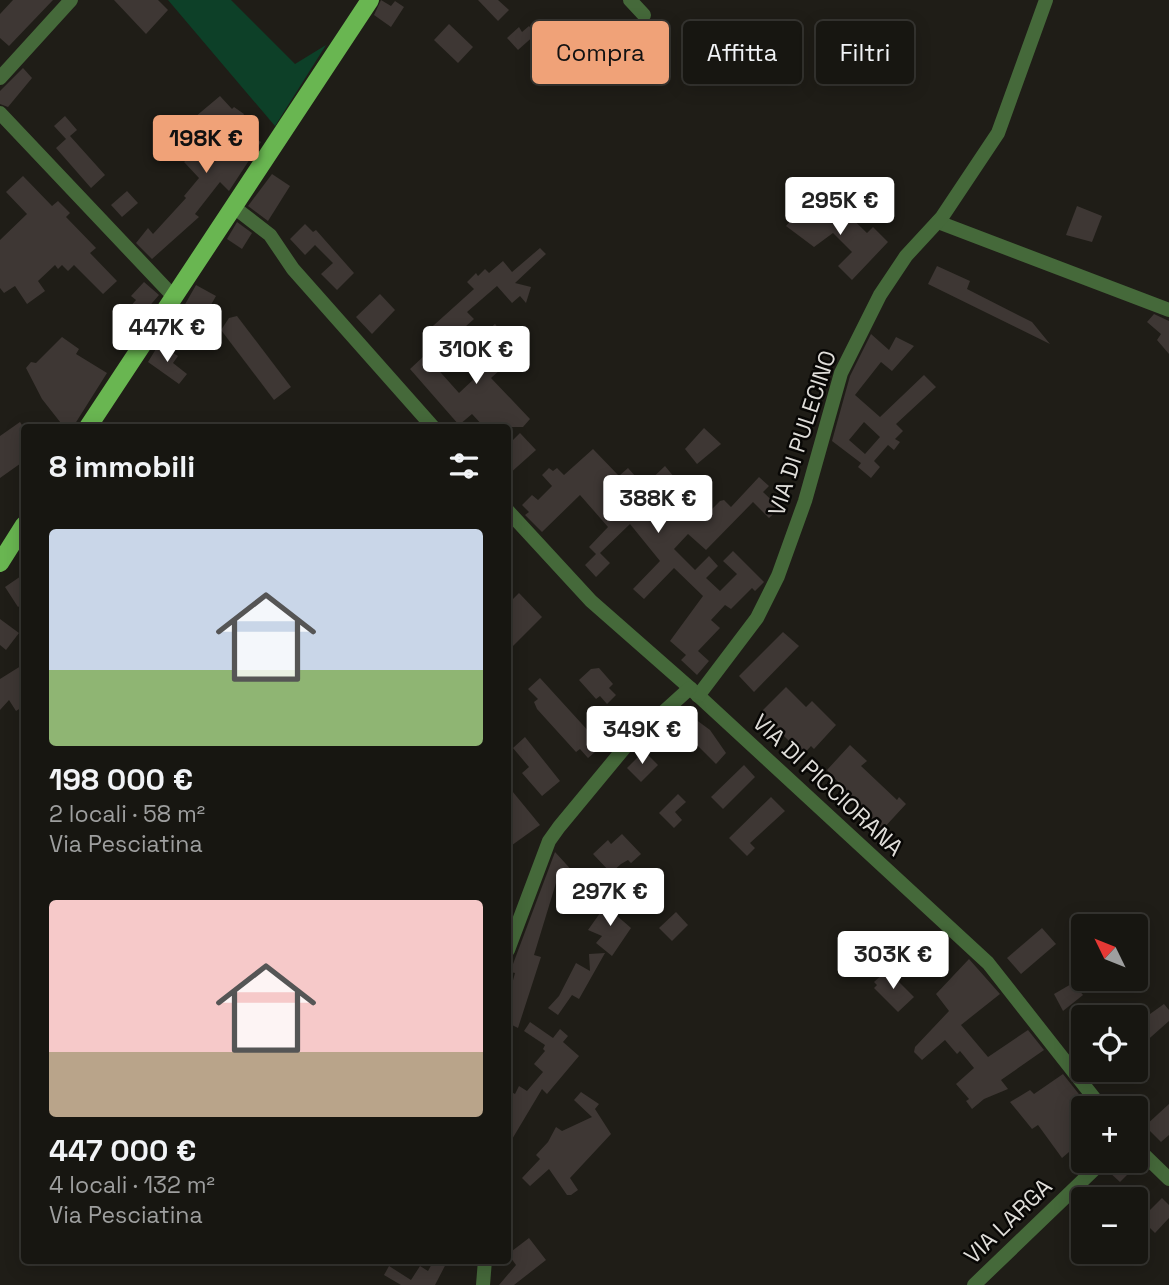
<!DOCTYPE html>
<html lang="it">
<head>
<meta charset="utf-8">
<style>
  body { margin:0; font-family:"Space Grotesk",sans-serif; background:#24231f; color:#f1f3f6; height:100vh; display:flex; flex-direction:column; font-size:26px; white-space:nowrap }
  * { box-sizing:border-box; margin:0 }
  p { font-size:23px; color:#9e9f9f }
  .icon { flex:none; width:38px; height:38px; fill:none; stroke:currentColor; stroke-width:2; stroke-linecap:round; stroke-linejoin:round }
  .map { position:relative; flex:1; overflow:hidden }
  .panel { position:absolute; left:21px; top:424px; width:490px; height:840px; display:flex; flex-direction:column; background:#171611; border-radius:7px; box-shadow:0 4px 18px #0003,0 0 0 2px #363531 }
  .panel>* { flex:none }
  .top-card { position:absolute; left:532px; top:21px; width:532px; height:63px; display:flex; gap:14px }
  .needle { width:46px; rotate:313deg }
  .buttons { position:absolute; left:1071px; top:914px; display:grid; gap:14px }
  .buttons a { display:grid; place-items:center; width:77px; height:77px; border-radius:7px; background:#171611; box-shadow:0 4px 18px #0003,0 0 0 2px #363531; font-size:35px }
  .price { position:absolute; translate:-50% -60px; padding:0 16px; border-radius:7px; background:#fff; color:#222; font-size:23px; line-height:46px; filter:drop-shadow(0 2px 4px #0008) }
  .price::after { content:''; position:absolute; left:50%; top:42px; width:21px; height:16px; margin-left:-10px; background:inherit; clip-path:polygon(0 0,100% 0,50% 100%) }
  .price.on { background:#f0a278; color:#111 }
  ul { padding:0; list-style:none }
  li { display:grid; align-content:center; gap:14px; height:371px; padding:0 28px }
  li span { display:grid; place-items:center; height:217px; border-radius:7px; color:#555 }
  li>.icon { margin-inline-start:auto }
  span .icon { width:126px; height:126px; fill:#fffc; stroke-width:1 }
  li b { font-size:30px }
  h2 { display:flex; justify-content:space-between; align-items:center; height:84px; padding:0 28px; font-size:30px }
  .pill { padding:0 24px; border-radius:7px; background:#171611; box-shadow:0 4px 18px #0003,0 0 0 2px #363531; font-size:24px; line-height:63px }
  .pill.on { background:#f0a278; color:#111 }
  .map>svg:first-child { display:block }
  .green { fill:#0d4028 }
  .building { fill:#3e3734; fill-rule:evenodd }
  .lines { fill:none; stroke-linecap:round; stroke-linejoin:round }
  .minor { stroke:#45693a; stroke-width:14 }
  .major { stroke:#69b651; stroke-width:18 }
  .labels { text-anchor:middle; stroke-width:5; stroke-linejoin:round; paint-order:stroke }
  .street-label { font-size:23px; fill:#dfddd9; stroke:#080705 }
</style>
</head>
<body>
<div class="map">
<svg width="1169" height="1285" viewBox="0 0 1169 1285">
  <rect width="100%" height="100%" fill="#1f1d17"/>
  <!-- green -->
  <polygon class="green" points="168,0 231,0 295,64 326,45 275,126"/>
  <!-- building -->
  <g class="building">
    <polygon points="13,0 53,0 9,46 0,38 0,14"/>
    <polygon points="114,0 158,0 168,10 146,34"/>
    <polygon points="381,0 391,6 395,1 404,7 391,27 374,15"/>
    <polygon points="478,0 498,0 509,10 498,21"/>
    <polygon points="449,24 473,47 458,63 434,40"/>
    <polygon points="529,26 536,34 518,50 507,38 519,27 522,32"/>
    <polygon points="23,68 32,78 8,107 0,104 0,91"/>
    <polygon points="220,96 232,109 234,107 244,114 238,127 261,142 229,191 220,182 195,214 199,217 152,259 136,243 148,228 153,234 186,198 184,196 199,178 184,162 201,147 215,162 234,132 217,122 207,131 195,117"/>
    <polygon points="65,116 77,130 70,136 105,175 91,188 56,148 66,139 54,126"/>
    <polygon points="272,174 290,186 268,221 248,206"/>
    <polygon points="23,176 52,206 58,201 70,213 66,217 96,248 90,253 117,281 103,294 74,265 68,271 62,265 58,269 55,265 38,281 45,291 27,304 15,286 4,293 0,288 0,240 27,214 6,192"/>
    <polygon points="127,191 138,203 122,217 111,205"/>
    <polygon points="805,205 823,223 839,206 867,233 873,227 888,242 852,280 838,266 852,252 833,233 814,247 786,226"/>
    <polygon points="1077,206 1102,216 1092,242 1066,235"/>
    <polygon points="237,222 252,233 242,249 227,239"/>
    <polygon points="305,224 313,232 316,230 354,273 337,290 321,274 333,263 315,245 305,255 290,239"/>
    <polygon points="540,248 546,254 515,283 531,287 526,303 520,296 512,303 497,286 467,312 474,319 438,351 424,334 474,289 467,282 476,273 478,276 485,269 489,273 503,261 512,272"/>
    <polygon points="937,266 970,281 967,289 1032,322 1050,344 928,284"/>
    <polygon points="144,282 159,295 140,317 129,308 136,300 131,296"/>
    <polygon points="196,285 216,296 199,326 193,323 190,329 182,324 185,318 179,315"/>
    <polygon points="380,294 395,310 372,334 356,317"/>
    <polygon points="1154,314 1169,321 1169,354 1157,340 1161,334 1147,322"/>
    <polygon points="237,316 291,387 274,400 221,330 229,318"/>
    <polygon points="495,324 509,341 498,352 508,363 491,378 530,419 523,427 484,427 472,414 459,425 410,369 425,355 459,393 475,378 459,361 485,340 481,336"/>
    <path d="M871 334 889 350 896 337 914 346 892 371 881 362 855 395 880 417 924 375 936 387 896 424 903 431 895 439 900 442 894 450 888 445 874 461 880 467 871 478 858 467 861 463 832 441 850 376ZM864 422 880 437 865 454 849 440Z"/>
    <polygon points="62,337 79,349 76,354 107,373 73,427 64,427 42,399 26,368 31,362 36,363"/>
    <polygon points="159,344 178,356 173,363 187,374 179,384 148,362"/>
    <polygon points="20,422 24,428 24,461 0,478 0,436"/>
    <polygon points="704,428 721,444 697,464 685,449"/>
    <polygon points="520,433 536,450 508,475 508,445"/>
    <polygon points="593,449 619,476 628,468 644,486 665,466 698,506 701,504 709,512 720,501 724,500 731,507 759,477 769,486 763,492 780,508 769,518 753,502 706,550 688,534 674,549 695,570 709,556 718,566 706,578 720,591 737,574 723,561 733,551 764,582 755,591 752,588 731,609 725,605 711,620 720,628 698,651 709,661 697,675 681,660 686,655 670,641 703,596 674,568 644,599 633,589 660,561 630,524 600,553 610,563 596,577 585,565 596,554 589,547 608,527 580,495 542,532 525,515 529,512 522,505 532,495 538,500 552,486 542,475 549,468 553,471 557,468 564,475"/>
    <polygon points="24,574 24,603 18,607 5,587"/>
    <polygon points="519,593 542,617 508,651 508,604"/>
    <polygon points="0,619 19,633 6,650 0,645"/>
    <polygon points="783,632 799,646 754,692 739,676"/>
    <polygon points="24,664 24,706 16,711 9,700 0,710 0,679"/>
    <polygon points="599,668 613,684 609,688 616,695 607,704 600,696 596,699 579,680 591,669"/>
    <polygon points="540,678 602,746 588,758 580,749 576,752 537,709 534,702 538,699 528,689"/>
    <polygon points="786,687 806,707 812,701 836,725 814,749 811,746 803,755 775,727 770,732 761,723 764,719 759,714"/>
    <polygon points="691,716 710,730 726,753 716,764 679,727"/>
    <polygon points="525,737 560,781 542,796 522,773 529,767 513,748"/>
    <polygon points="850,745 867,761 861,766 897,800 899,797 906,804 882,830 827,770"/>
    <polygon points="644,751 658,765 641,782 627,768"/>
    <polygon points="744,765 755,777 723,809 711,797"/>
    <polygon points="508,786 540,825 508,848"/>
    <polygon points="678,794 686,802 675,812 682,820 674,828 659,813"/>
    <polygon points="771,797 785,811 750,843 755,848 747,856 729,838"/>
    <polygon points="622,834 641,854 631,863 628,860 621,864 611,873 593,854 608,840 611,844"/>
    <polygon points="555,852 587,887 572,901 556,883 534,955 541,957 518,1028 508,1023 509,995 515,973 510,972"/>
    <polygon points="610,899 622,909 616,915 631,928 612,956 596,943 602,936 588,930"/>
    <polygon points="676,912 688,925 672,941 659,928"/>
    <polygon points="1042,928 1056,944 1021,974 1007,958"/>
    <polygon points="605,953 579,999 572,995 558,1015 548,1008 559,996 576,963 590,971 589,954"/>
    <polygon points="969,959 1000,994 961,1025 988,1057 1028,1030 1044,1050 1001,1080 1008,1089 984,1099 972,1109 966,1101 969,1099 956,1084 974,1068 960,1051 957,1054 945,1040 922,1060 914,1052 915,1047 949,1011 936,994"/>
    <polygon points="887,970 914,997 898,1012 874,988 877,985 874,982"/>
    <polygon points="1073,983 1083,995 1063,1011 1054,994"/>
    <polygon points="1164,1004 1169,1010 1169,1021 1143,1044 1136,1036 1136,1024"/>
    <polygon points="530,1022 553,1038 560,1029 568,1036 563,1042 579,1056 547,1094 542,1089 508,1146 508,1090 515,1094 519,1086 527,1091 543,1072 534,1064 545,1051 543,1049 545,1045 524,1031"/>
    <polygon points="1063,1074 1090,1108 1083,1108 1083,1140 1062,1158 1038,1125 1032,1129 1010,1102 1030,1090 1034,1094"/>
    <polygon points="581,1092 599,1104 595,1109 611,1134 570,1178 578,1190 571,1195 567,1195 549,1169 530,1186 522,1178 540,1159 536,1155 548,1142 556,1127 562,1131 592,1117 574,1100"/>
    <polygon points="1169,1104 1169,1135 1161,1142 1145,1126"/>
    <polygon points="1121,1160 1128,1160 1135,1167 1120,1182 1109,1172"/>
    <polygon points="1162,1198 1169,1205 1169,1218 1155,1233 1141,1219"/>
    <polygon points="529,1238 546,1260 514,1285 499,1285 516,1265 508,1254"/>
    <polygon points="434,1260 448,1260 435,1285 401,1285 384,1275 389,1266 411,1280 420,1266 428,1271"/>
  </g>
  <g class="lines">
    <!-- minor -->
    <g class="minor">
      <polyline points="630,0 644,15"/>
      <polyline points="0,78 71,0"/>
      <polyline points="0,113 174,297"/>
      <polyline points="235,208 270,235 293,269 433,427"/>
      <polyline points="938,222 1169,310"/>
      <polyline points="508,511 591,601 690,688 988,963 1102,1108"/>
      <polyline points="698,696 757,618 778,576 805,501 841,373 880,295 906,256 942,217 998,133 1046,0"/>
      <polyline points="508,950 549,841 559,827 626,746 690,688"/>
      <polyline points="1136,1147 1169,1179"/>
      <polyline points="483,1285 485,1260"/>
      <polyline points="974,1285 1104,1160"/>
    </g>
    <!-- major -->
    <g class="major">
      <polyline points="88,427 370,0"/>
      <polyline points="0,563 24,525"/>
    </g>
  </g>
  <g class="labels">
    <!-- street labels -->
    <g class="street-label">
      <text transform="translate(802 433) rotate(-72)" y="8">VIA DI PULECINO</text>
      <text transform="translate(828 785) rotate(43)" y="8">VIA DI PICCIORANA</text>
      <text transform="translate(1008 1221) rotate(-44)" y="8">VIA LARGA</text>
    </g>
  </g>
</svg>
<div class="buttons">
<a><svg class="needle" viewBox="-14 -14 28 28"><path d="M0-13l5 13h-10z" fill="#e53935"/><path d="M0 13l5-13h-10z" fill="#9e9f9f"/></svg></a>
<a><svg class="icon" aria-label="locate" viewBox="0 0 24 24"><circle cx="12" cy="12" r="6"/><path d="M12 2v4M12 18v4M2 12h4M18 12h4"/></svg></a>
<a>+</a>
<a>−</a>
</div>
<b class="price on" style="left:206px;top:175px">198K €</b>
<b class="price" style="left:840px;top:237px">295K €</b>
<b class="price" style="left:167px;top:364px">447K €</b>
<b class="price" style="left:476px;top:386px">310K €</b>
<b class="price" style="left:658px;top:535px">388K €</b>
<b class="price" style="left:642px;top:766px">349K €</b>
<b class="price" style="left:610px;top:928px">297K €</b>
<b class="price" style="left:893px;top:991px">303K €</b>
<div class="top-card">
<a class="pill on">Compra</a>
<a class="pill">Affitta</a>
<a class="pill">Filtri</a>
</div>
<section class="panel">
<h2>8 immobili<svg class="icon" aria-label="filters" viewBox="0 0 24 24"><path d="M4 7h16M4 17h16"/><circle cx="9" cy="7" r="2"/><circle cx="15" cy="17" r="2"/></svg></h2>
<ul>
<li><span style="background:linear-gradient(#c9d6e8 65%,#8fb573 0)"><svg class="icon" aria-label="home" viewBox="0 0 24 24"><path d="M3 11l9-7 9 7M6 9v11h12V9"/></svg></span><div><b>198 000 €</b><p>2 locali · 58 m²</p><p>Via Pesciatina</p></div></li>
<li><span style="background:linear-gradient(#f6c9c9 70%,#b9a48a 0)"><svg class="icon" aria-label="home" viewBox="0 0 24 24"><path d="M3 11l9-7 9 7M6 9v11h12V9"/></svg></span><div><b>447 000 €</b><p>4 locali · 132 m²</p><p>Via Pesciatina</p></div></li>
</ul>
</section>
</div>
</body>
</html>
